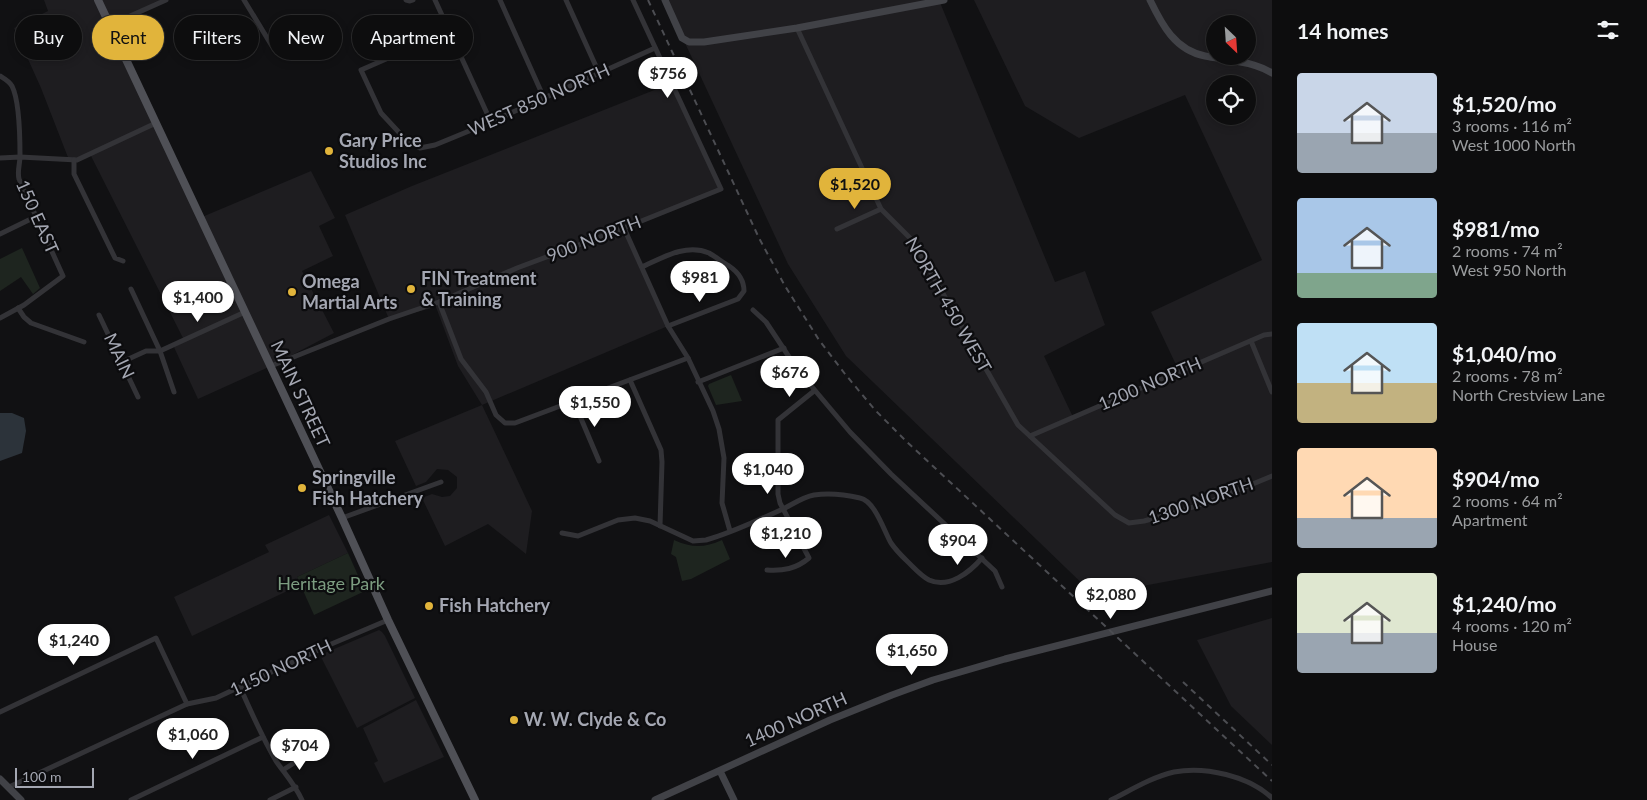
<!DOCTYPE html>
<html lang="en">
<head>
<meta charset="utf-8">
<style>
  body { margin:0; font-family:Lato,sans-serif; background:#161617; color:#f1f3f6; height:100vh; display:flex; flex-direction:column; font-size:19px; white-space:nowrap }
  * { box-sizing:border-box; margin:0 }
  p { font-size:16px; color:#9a9c9e }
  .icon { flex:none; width:28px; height:28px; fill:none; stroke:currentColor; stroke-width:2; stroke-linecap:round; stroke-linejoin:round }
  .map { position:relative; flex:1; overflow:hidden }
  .sheet { display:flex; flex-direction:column; background:#0d0d0e; width:375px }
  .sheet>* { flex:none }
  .top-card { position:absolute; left:15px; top:15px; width:475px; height:45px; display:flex; gap:10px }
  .needle { width:32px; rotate:155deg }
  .buttons { position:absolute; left:1206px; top:15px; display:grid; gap:10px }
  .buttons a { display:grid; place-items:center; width:50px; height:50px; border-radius:50%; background:#0d0d0e; box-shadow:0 2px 8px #0003,0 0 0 1px #2d2d2e; font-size:25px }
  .scale { position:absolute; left:15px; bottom:12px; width:79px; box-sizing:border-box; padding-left:5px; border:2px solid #a4a7b2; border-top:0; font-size:14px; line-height:18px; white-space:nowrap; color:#a4a7b2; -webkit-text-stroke:4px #0c0c0e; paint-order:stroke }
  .price { position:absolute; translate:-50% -42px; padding:0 11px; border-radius:18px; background:#fff; color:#222; font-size:16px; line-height:32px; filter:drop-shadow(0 1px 2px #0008) }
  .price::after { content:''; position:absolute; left:50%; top:30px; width:15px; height:11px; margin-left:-8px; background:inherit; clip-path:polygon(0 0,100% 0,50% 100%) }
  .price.current { background:#e1b43b; color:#111 }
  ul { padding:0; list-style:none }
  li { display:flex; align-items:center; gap:15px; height:125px; padding:0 25px }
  li span { display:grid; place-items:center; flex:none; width:140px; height:100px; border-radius:5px; color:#555 }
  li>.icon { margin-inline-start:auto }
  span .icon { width:60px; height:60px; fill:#fffc; stroke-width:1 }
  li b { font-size:21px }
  h2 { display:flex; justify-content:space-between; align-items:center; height:60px; padding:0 25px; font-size:21px }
  .tag { padding:0 18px; border-radius:22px; background:#0d0d0e; box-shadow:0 2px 8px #0003,0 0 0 1px #2d2d2e; font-size:18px; line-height:45px }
  .tag.current { background:#e1b43b; color:#111 }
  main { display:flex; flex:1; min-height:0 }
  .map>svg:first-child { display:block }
  .built { fill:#1e1d20; fill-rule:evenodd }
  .green { fill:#1e251f }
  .water { fill:#2c333a }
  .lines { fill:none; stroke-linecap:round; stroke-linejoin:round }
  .street { stroke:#333337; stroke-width:5 }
  .secondary { stroke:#414247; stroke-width:7 }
  .primary { stroke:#4f5056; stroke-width:8 }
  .rail { stroke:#4c4d52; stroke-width:2; stroke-dasharray:6 5; stroke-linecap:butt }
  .poi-dot { fill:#e1b43b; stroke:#0c0c0e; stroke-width:2 }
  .labels { text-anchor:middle; stroke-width:4.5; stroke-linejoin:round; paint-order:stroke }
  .street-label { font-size:18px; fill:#a4a7b2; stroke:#0c0c0e }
  .poi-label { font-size:18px; font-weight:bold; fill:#a4a7b2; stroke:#0c0c0e; text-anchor:start }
  .park-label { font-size:18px; fill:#7c9c80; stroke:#0c0c0e }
</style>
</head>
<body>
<main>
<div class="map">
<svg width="1272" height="800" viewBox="0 0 1272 800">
  <rect width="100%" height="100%" fill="#111113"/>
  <!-- built -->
  <g class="built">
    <polygon points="44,0 159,0 160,2 110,25 202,217 311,171 335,218 319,226 333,256 302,271 334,333 271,366 198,399 173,345 184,340 90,154 69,160 41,88 14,28 48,11"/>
    <path d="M665 0H939L1055 282 1085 271 1105 325 1044 356 1073 417 1179 371 1151 312 1262 260 1185 95 1079 138 1025 106 974 0H1272V562L1094 595 846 356 788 264ZM1215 24H1248V56H1215ZM1215 84H1248V116H1215Z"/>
    <polygon points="672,83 721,189 625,229 668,326 482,405 532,511 526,554 488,524 445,546 422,498 432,494 442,497 450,496 457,488 457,477 448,470 437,469 426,482 416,486 395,441 482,405 458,366 436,307 389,319 345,215 412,186"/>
    <polygon points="329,515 348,553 297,577 300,585 192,636 174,597 269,552 265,545"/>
    <polygon points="1272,618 1272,745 1231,706 1197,640"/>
    <polygon points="379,630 382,632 385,636 415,698 357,728 320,655"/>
    <polygon points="416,700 444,757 384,783 374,763 378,761 363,728"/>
  </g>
  <!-- green -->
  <g class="green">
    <polygon points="22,248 40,288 33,294 21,277 0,291 0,259"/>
    <polygon points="731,375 742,401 716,405 708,386 709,384"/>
    <path d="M674 540C692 548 704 548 722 540L730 559 691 579 682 581 676 557 671 554Z"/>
    <polygon points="348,553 365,591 314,615 297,577"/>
  </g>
  <!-- water -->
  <polygon class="water" points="0,413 12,413 24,418 26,431 22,453 0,461"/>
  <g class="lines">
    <!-- street -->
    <g class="street">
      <polyline points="244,0 272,46"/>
      <polyline points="406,0 410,1 413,0"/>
      <polyline points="435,0 491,122"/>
      <polyline points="500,0 544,98"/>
      <polyline points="566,0 599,73"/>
      <polyline points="110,25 166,0"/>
      <polyline points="797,28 881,209 913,241 1018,425 1115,515 1129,523 1144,521 1178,512 1214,500 1272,476"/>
      <polyline points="450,31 361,70 381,113 407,141 420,148 435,145 491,122 655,48"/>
      <path d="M0 76C5 79 9 81 12 86 19 100 20 139 20 156 20 164 17 171 19 179L63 276 24 305 0 318"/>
      <polyline points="0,158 20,157 77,160 156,123"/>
      <polyline points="74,160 74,174 115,258 123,261"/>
      <polyline points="624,228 668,326 688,358 713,411 719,429 724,458 722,503 730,531"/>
      <polyline points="837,229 881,209"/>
      <polyline points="0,234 35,217"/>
      <path d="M642 267C662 258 686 243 709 253 716 257 722 262 729 266 738 272 744 279 744 291L738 299 668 326"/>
      <polyline points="131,289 160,351 174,392"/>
      <polyline points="439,302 461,359 486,392 496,415 505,423 515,423 688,358"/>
      <polyline points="18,308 24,317 31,323 84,342"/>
      <polyline points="753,310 766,322 797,369 850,432 891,474 995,571 1002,587"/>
      <polyline points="99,315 138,397"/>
      <polyline points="1251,341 1272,392"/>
      <polyline points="122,362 146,351 160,351 245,312"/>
      <polyline points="271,366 389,319 439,302 517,268 624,228 721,189 633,0"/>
      <polyline points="630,380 661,450 662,462 660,526"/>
      <polyline points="698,382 784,348"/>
      <polyline points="574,402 599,461"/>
      <polyline points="1030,436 1264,335 1272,334"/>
      <polyline points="342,518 441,482"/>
      <path d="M562 533 578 536 618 520 635 518 650 521 693 541 706 540C729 534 761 519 783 509 793 504 803 497 814 495 828 493 847 495 860 498 875 501 884 531 891 543 897 552 905 559 912 566 917 571 923 577 929 580 949 589 970 572 982 558"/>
      <path d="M767 570C783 571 796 569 809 558L780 503 778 494V420L814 391"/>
      <path d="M240 687C251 712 262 737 276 761 285 774 295 785 302 800"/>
      <polyline points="0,712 156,638 187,704"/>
      <polyline points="283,770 308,754"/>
      <polyline points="9,787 187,704 216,698 329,645 388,620"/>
      <polyline points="131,800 263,737"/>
      <polyline points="270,800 296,787"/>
      <path d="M1111 800C1131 790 1152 777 1174 772 1205 766 1249 776 1272 798"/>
    </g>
    <!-- secondary -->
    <g class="secondary">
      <polyline points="665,0 682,38 689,42 704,42 797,28 944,0"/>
      <path d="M1150 0C1162 25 1175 50 1205 56 1215 58 1225 59 1235 61 1248 63 1261 66 1272 73"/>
      <polyline points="720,771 734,800"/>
      <polyline points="0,779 21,800"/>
      <polyline points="655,800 830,720 892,695 933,680 1005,659 1272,591"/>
    </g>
    <!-- primary -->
    <polyline class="primary" points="98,0 342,518 388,620 475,800"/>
    <!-- rail -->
    <g class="rail">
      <polyline points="648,0 759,238 785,286 819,340 845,374 875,410 907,442 1272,781"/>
      <polyline points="1183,682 1272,765"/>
    </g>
  </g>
  <!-- markers -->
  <g class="poi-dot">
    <circle cx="329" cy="151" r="5"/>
    <circle cx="411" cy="289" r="5"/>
    <circle cx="292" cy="292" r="5"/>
    <circle cx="302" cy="488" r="5"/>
    <circle cx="429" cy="606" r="5"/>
    <circle cx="514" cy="720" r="5"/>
  </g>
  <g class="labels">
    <!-- street labels -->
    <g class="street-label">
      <text transform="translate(539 100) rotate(-24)" y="6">WEST 850 NORTH</text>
      <text transform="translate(37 217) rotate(66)" y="6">150 EAST</text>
      <text transform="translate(594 239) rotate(-21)" y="6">900 NORTH</text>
      <text transform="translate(948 305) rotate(60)" y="6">NORTH 450 WEST</text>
      <text transform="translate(119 356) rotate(65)" y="6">MAIN</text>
      <text transform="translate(1150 384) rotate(-23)" y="6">1200 NORTH</text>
      <text transform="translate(300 394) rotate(65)" y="6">MAIN STREET</text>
      <text transform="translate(1201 501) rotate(-19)" y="6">1300 NORTH</text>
      <text transform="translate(281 668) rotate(-25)" y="6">1150 NORTH</text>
      <text transform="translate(796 720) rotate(-24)" y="6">1400 NORTH</text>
    </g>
    <!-- poi labels -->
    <g class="poi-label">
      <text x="339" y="147">Gary Price<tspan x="339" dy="21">Studios Inc</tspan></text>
      <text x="421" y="285">FIN Treatment<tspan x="421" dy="21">&amp; Training</tspan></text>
      <text x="302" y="288">Omega<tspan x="302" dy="21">Martial Arts</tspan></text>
      <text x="312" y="484">Springville<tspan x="312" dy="21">Fish Hatchery</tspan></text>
      <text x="439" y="612">Fish Hatchery</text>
      <text x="524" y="726">W. W. Clyde &amp; Co</text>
    </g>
    <!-- park labels -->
    <g class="park-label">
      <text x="331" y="590">Heritage Park</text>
    </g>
  </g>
</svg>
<div class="buttons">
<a><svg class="needle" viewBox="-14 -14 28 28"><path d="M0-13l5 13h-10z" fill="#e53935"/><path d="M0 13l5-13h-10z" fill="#9a9c9e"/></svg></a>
<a><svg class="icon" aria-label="locate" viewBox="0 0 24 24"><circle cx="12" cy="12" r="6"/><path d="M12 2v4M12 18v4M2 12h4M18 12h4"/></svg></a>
</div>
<div class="scale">100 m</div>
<b class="price" style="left:668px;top:99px">$756</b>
<b class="price current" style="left:855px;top:210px">$1,520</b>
<b class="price" style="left:700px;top:303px">$981</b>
<b class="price" style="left:198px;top:323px">$1,400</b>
<b class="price" style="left:790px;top:398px">$676</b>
<b class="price" style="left:595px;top:428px">$1,550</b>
<b class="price" style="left:768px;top:495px">$1,040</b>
<b class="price" style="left:786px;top:559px">$1,210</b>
<b class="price" style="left:958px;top:566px">$904</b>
<b class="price" style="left:1111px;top:620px">$2,080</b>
<b class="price" style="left:74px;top:666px">$1,240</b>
<b class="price" style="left:912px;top:676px">$1,650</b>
<b class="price" style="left:193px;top:760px">$1,060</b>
<b class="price" style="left:300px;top:771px">$704</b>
<div class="top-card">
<a class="tag">Buy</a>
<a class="tag current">Rent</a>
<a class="tag">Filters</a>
<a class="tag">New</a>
<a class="tag">Apartment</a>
</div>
</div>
<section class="sheet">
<h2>14 homes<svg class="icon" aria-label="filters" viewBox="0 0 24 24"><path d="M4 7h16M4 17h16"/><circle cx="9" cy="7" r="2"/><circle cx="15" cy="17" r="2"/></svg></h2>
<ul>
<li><span style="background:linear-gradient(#c9d6e8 60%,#9aa5b1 0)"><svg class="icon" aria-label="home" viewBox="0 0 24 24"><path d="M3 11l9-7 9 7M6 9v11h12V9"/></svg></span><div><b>$1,520/mo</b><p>3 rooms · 116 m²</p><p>West 1000 North</p></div></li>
<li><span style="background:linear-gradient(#a9c7e8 75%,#7fa58c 0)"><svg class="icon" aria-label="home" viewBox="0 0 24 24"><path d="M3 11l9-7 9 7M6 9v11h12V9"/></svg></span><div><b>$981/mo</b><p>2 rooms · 74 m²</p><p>West 950 North</p></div></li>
<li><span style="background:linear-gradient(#bfe0f5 60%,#c2b280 0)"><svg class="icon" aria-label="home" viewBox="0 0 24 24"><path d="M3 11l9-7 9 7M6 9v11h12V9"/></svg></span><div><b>$1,040/mo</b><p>2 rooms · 78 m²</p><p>North Crestview Lane</p></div></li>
<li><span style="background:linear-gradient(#ffd9b3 70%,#9aa5b1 0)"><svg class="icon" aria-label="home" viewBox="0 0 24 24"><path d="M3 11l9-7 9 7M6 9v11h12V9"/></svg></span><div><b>$904/mo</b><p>2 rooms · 64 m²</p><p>Apartment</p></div></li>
<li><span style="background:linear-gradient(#dfe7d0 60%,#9aa5b1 0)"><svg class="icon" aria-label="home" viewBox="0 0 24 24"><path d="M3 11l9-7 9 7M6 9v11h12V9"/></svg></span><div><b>$1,240/mo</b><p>4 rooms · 120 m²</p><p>House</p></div></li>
</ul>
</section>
</main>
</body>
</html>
